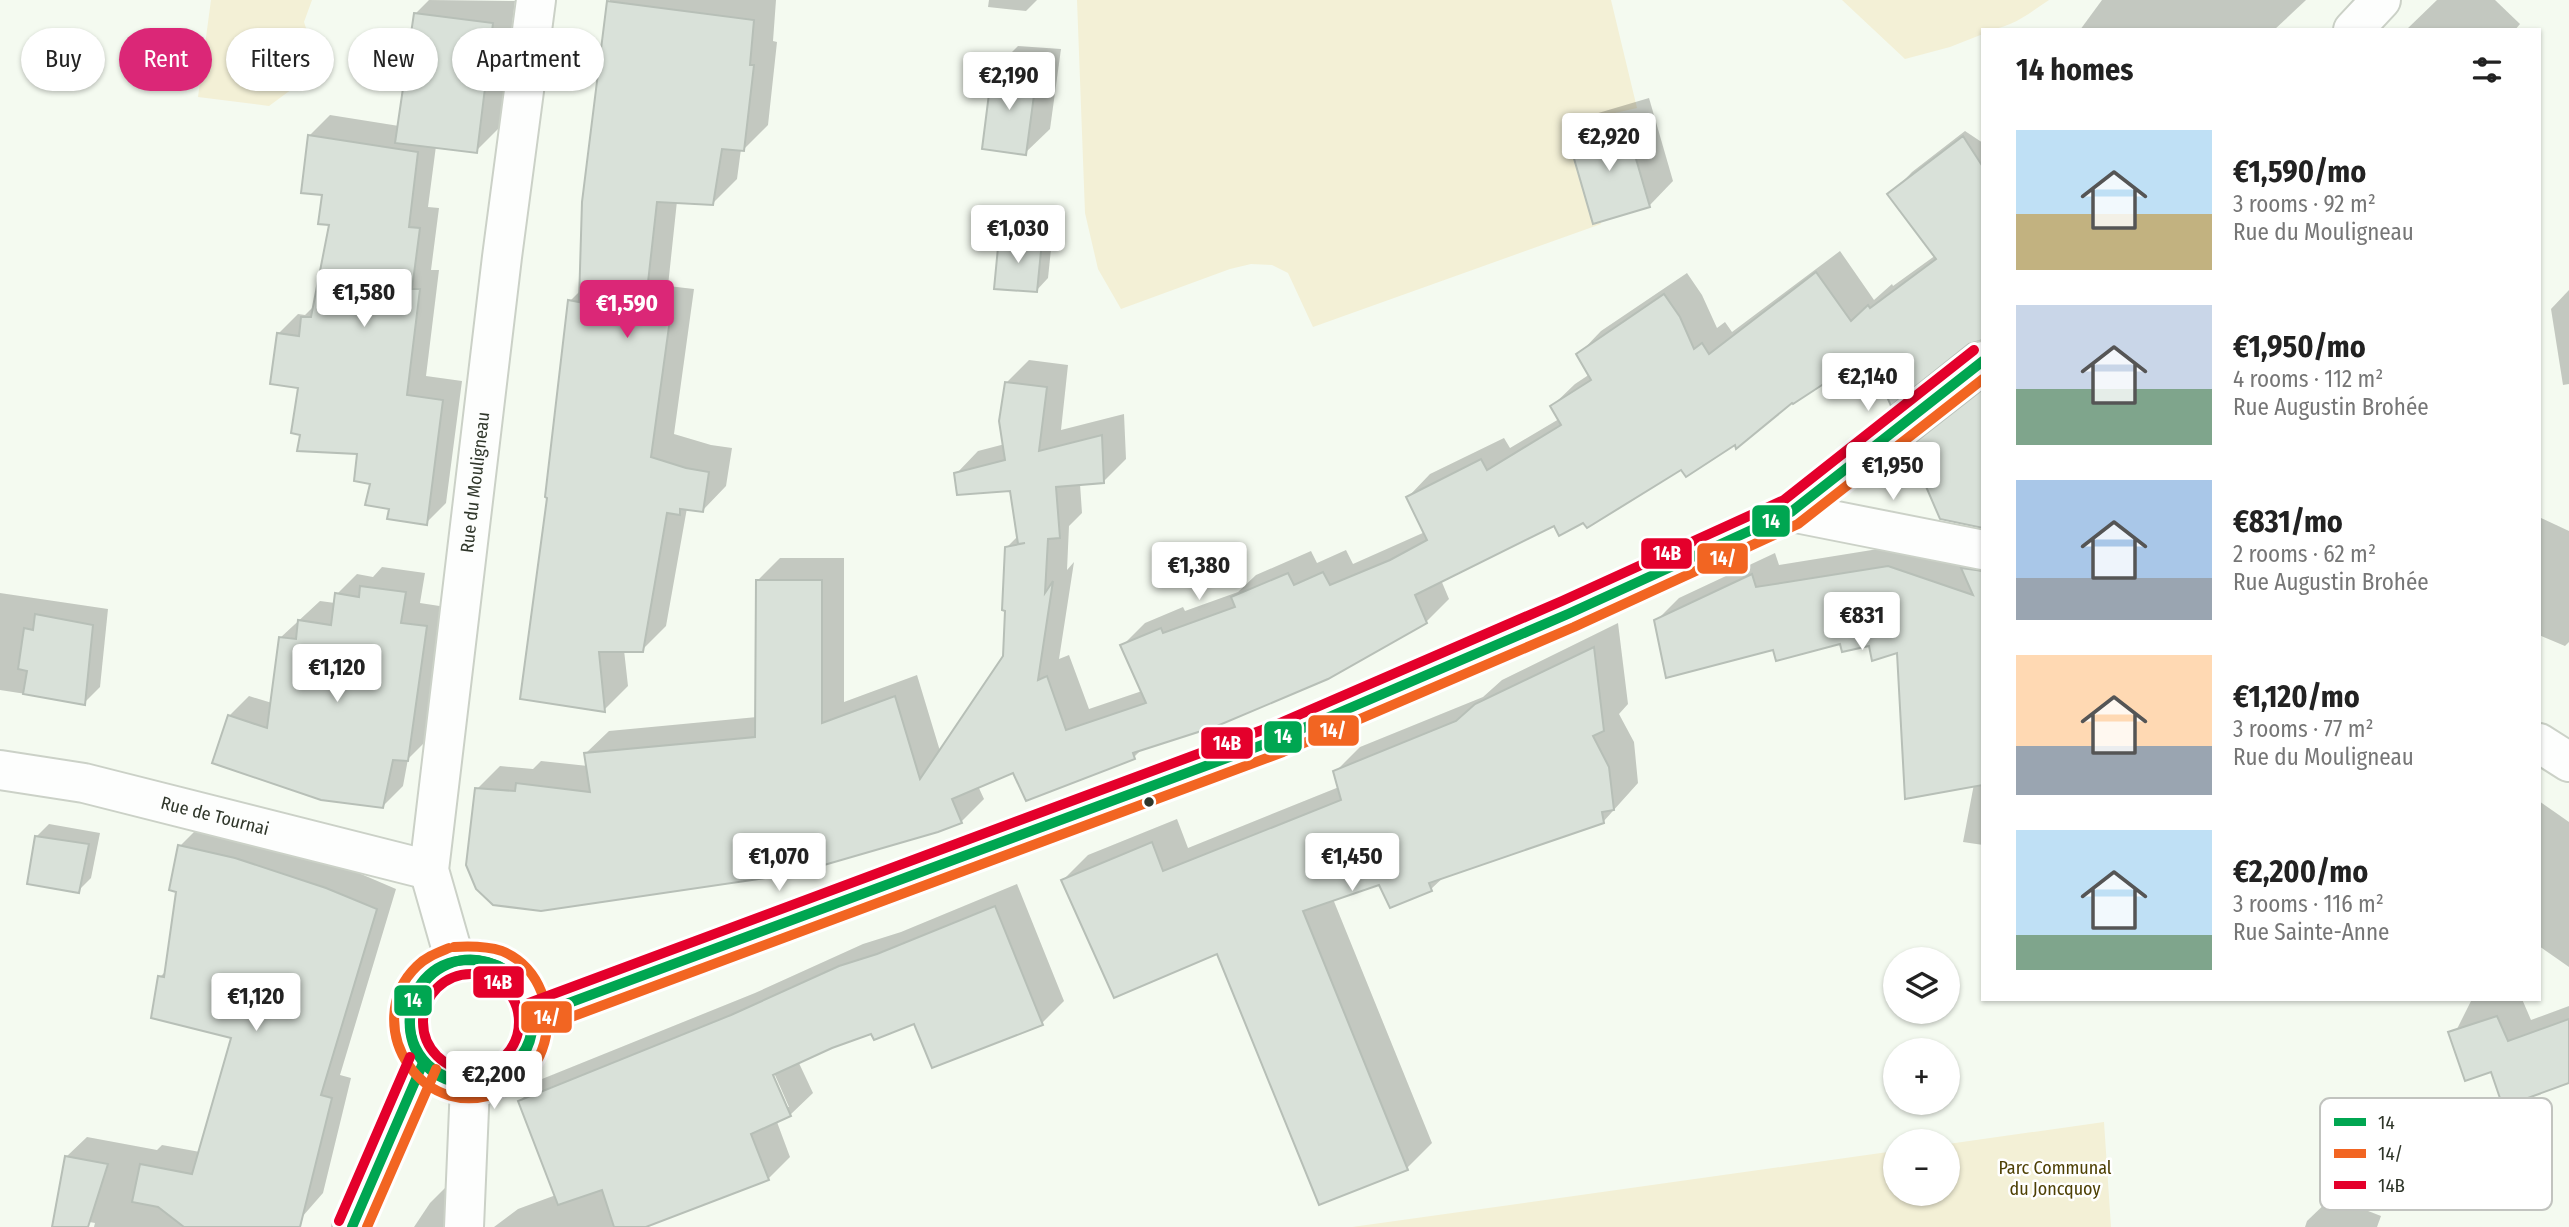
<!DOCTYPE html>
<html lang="en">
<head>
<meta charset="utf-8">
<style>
  body { margin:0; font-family:"Fira Sans Condensed",sans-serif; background:#f6f6f6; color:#222; height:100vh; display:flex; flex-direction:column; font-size:26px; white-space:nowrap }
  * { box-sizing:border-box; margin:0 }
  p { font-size:23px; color:#767676 }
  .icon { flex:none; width:38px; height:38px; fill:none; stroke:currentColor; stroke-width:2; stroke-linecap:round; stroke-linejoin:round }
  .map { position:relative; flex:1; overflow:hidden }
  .details { position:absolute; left:1981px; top:28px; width:560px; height:973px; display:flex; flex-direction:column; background:#fff; border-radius:0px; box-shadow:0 2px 5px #0004 }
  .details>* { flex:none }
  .top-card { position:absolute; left:21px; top:28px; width:665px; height:63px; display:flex; gap:14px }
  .buttons { position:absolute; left:1883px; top:947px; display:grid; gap:14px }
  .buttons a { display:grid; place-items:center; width:77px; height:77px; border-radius:50%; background:#fff; box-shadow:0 2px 5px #0004; font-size:35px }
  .price { position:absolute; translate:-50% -60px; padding:0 16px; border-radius:7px; background:#fff; color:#222; font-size:23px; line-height:46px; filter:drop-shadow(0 2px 4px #0008) }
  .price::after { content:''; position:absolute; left:50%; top:42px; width:21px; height:16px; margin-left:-10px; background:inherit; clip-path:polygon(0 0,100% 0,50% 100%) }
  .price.active { background:#db2777; color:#fff }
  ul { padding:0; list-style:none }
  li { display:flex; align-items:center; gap:21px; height:175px; padding:0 35px }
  li span { display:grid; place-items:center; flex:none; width:196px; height:140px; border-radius:0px; color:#555 }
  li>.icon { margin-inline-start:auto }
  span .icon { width:84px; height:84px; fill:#fffc; stroke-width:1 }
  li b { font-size:30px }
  h2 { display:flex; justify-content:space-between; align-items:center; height:84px; padding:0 35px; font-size:30px }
  .tag { padding:0 24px; border-radius:32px; background:#fff; box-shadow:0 2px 5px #0004; font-size:24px; line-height:63px }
  .tag.active { background:#db2777; color:#fff }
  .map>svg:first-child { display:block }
  .green { fill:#f3f0d6 }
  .shadow { fill:#0003; fill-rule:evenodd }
  .building { fill:#d9e1d9; stroke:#b7bfb7; stroke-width:2 }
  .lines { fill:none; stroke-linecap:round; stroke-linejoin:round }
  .minor-casing { stroke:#cbd1c7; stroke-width:42 }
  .tertiary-casing { stroke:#cbd1c7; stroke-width:42 }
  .minor { stroke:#fdfefd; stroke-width:38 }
  .tertiary { stroke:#fdfefd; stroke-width:38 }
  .bus-1-casing { stroke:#fff; stroke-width:16 }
  .bus-2-casing { stroke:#fff; stroke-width:16 }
  .bus-3-casing { stroke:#fff; stroke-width:16 }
  .bus-1 { stroke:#00a651; stroke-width:10 }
  .bus-2 { stroke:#f26522; stroke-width:10 }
  .bus-3 { stroke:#e4002b; stroke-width:10 }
  .bus-dot { fill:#2f362a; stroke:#fff; stroke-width:2.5 }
  .labels { text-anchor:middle; stroke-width:5; stroke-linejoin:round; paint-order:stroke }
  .street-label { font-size:18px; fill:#2f362a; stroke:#fff }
  .park-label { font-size:18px; fill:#4e4004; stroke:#fff }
  .key { fill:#fff; stroke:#c1c3bf; stroke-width:2 }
  .key-label { font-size:19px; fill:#2f362a }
  .line-badge { stroke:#fff; stroke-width:2.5 }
  .badge-label { font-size:19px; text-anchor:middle; font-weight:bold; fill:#fff }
</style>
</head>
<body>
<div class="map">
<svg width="2569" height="1227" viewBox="0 0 2569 1227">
  <rect width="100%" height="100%" fill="#f4faf0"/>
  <!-- green -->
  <g class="green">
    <polygon points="211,0 312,0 304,22 311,43 307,78 269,106 198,97"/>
    <polygon points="1077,0 1611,0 1637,108 1570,123 1601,224 1313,327 1288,273 1272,265 1251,264 1230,269 1121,309 1098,269 1085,213"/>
    <path d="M1842 0H2049C2028 14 2009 30 1983 30V34L1950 47 1905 59Z"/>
    <polygon points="2104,1122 2111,1227 1352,1227 1895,1151 1895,1194 1948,1194 1948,1144"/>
  </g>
  <!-- shadow -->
  <g class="shadow">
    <polygon points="429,0 515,1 499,128 476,151 436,146 428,207 439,208 431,270 439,270 426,376 462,381 446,503 426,523 391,507 372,482 359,452 302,434 300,386 278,334 298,314 305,315 315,305 331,223 310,135 330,115 399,126 415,14"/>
    <polygon points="610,0 776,0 773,41 777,42 768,125 744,149 741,149 737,179 713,203 677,201 668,286 694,289 674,434 711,445 732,448 726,486 703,510 687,508 666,626 642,650 624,650 628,686 604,710 549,496 570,301 582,289"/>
    <polygon points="989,0 1037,0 1026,11 988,7"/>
    <polygon points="2102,0 2306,0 2274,30 2080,30"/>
    <polygon points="2437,0 2495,0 2520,24 2515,30 2406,30"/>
    <polygon points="1018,46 1061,49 1050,129 1025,153 993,71"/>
    <polygon points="1649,98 1673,181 1649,206 1570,139 1595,114"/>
    <polygon points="1965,131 1983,143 1983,338 1979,338 1886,390 1848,365 1792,400 1735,443 1682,468 1584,521 1554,524 1441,580 1449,599 1426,622 1144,747 1134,757 1014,770 978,786 984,799 961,822 477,789 500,766 533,769 541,761 588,766 586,753 609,731 757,717 757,581 780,558 844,558 844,702 917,675 940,751 1004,657 1007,547 1019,535 1012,489 956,474 978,451 1005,444 1006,383 1029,360 1068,365 1061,430 1124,414 1126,459 1103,482 1080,484 1082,513 1069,526 1067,570 1074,562 1059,659 1069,655 1089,709 1142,691 1122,646 1145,623 1183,607 1185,611 1238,592 1256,575 1311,551 1317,563 1346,550 1353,564 1425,532 1408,497 1430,474 1504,438 1510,448 1559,419 1552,406 1575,384 1590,374 1579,354 1601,331 1687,273 1702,295 1717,328 1725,322 1732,332 1840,251 1874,300 1892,284 1893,286 1936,255 1890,195 1912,172"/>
    <polygon points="1013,226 1053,230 1048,278 1036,291 1000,238"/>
    <polygon points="2569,290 2569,384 2563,385 2551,309"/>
    <polygon points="1983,386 1983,524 1911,447 1934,425"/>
    <polygon points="2539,517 2569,531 2569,642 2565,646 2539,635"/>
    <polygon points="1909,544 1983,569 1983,845 1963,842 1974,784 1898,651 1871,644 1842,642 1774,648 1656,621 1679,598 1775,553 1779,565"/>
    <polygon points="382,567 425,573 420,603 446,607 428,739 408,759 403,786 383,806 229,716 249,696 272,703 280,638 320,601 335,603 337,594 357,574 373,577"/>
    <polygon points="0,593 108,609 100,687 84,703 0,690"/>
    <polygon points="1618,623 1628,704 1619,714 1634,742 1638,783 1603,822 1446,875 1431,889 1380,882 1333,899 1432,1143 1407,1168 1218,951 1063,880 1088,855 1177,819 1188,848 1339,787 1335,772 1360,747 1483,697 1502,680"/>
    <polygon points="2539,801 2569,822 2569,967 2539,946"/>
    <polygon points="49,824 100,833 91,878 78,891 37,836"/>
    <polygon points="200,826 347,868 396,889 340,1075 351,1078 323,1193 302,1217 296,1227 94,1227 95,1223 55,1216 66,1157 87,1137 157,1150 162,1145 200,1152 234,1037 160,977 167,970 178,890 180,846"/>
    <path d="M1017 884 1064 1001 1042 1023 915 1022 872 1032 831 1046 798 1061 813 1093 790 1115 777 1122 790 1157 768 1179 641 1227H494L518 1209 556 1195 520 1101 542 1079 755 993 863 944 901 932ZM771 1066 789 1107H785L767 1068Z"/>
    <polygon points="2472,999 2522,999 2531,1020 2569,1006 2569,1081 2492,1070 2452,1039"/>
    <polygon points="451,1182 453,1227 414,1227 430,1203"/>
    <polygon points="2332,1197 2381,1216 2377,1227 2305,1227 2307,1221"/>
  </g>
  <!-- building -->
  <g class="building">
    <polygon points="607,1 754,20 750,65 754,65 744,151 722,149 713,205 657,202 645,309 671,312 651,457 686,468 709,472 703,512 680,509 680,515 667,513 643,652 599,652 605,712 520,699 547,498 545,497 568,300 579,302 582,202"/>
    <polygon points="414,13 493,23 477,153 395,143"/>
    <polygon points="992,70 1037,73 1026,155 982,149"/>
    <polygon points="1625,121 1650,207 1593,224 1568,138"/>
    <polygon points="308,135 418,152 409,227 420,228 412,289 420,289 407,395 443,400 427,525 387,519 389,509 365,505 370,484 354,481 357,454 297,451 300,435 291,433 298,388 270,384 277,333 299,336 301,317 311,317 329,225 318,224 322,195 301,193"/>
    <polygon points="1963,136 1983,167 1983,340 1969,344 1891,406 1885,392 1871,399 1848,368 1793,404 1792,403 1736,449 1735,445 1686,477 1681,470 1587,528 1583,523 1559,536 1554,526 1415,595 1427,623 1328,679 1217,726 1133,753 1135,759 1026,801 1013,773 952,799 962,823 938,832 793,874 541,911 493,905 476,889 466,865 475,788 515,791 516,783 590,792 584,753 755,737 756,580 822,580 822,723 895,696 920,779 1003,656 1005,611 1002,610 1005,547 1025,543 1018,544 1010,491 957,495 954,473 1005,460 999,421 1005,382 1047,387 1039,451 1102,435 1104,483 1056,487 1060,538 1048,539 1045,593 1053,581 1038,680 1047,676 1066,730 1146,703 1120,645 1161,628 1163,633 1235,607 1231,597 1288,573 1294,585 1323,572 1330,585 1390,560 1427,540 1406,497 1481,459 1487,470 1561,425 1550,406 1591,380 1576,354 1664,294 1680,317 1694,349 1702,343 1709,354 1816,272 1851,321 1868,305 1870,308 1936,259 1887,194"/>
    <polygon points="999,237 1042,241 1037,292 994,289"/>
    <polygon points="1983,389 1983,528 1940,519 1909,447"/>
    <polygon points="1888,566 1973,595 1961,568 1983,571 1983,785 1905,799 1897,653 1872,661 1869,646 1842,652 1840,644 1776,661 1773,650 1666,678 1654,620 1752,574 1756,587"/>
    <polygon points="360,586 406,592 401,623 427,626 408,761 393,760 383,808 321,800 212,763 228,715 267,728 279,637 296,639 298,620 331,625 335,593 359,597"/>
    <polygon points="35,614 93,625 85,705 23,694 27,671 18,669 24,628 33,630"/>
    <polygon points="1594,647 1604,731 1593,736 1609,767 1614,810 1602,812 1604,823 1429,883 1432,891 1390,908 1379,885 1303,911 1408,1170 1319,1205 1217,954 1114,998 1061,880 1152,842 1163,871 1341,800 1333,771 1456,721 1475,704"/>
    <polygon points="35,836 89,844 79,893 27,884"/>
    <polygon points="178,845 235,858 326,888 377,909 321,1095 332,1098 300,1227 184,1227 158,1207 132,1202 140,1164 192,1174 231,1038 151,1018 158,976 164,977 176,892 169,890"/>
    <polygon points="995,906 1043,1025 932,1068 914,1024 874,1040 871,1034 832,1048 773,1075 791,1116 751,1134 769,1180 646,1227 614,1227 602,1190 558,1205 518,1101 731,1015 839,966 877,954"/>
    <polygon points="2497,1016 2508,1041 2569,1019 2569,1083 2503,1107 2491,1072 2465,1081 2448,1032"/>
    <polygon points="65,1156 108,1164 88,1227 52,1227"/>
  </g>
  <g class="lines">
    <!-- minor casing -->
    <g class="minor-casing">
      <g id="minor">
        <polyline points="1791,512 1983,550"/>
        <polyline points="2539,743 2569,762"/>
        <path id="s1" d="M0 770 84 783 429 870"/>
        <path id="s2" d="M455 961 429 870 502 257 536 0"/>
        <polyline points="464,1227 470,1085"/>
      </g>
    </g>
    <!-- tertiary casing -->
    <g class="tertiary-casing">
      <g id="tertiary">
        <polyline points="2353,30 2381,0"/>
        <circle cx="471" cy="1022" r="62"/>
        <polyline points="534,1016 1278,739 1568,614 1791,512 1983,361"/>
        <polyline points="352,1227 423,1063"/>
      </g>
    </g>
    <!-- minor -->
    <use href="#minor" class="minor"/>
    <!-- tertiary -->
    <use href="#tertiary" class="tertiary"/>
    <!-- bus-1 casing -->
    <g class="bus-1-casing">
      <g id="bus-1">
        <polyline points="534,1016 1278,739 1568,614 1791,512 1983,361"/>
        <path d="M498 1077C518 1064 530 1048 533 1024"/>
        <path d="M498 1077C520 1065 531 1049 533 1024"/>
        <path d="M463 1083C392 1078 390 962 468 960 481 960 493 962 504 969"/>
        <path d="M463 1083C363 1056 421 924 504 969"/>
        <polyline points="352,1227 423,1063"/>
      </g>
    </g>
    <!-- bus-2 casing -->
    <g class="bus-2-casing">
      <g id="bus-2">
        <path d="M449 948C437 953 426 957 417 966 357 1024 425 1132 507 1088 523 1079 536 1067 542 1050 556 1012 540 967 502 951 486 946 470 946 454 947"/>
        <polyline points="539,1029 1283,752 1574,627 1798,524 1983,379"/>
        <polyline points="367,1227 436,1069"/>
      </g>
    </g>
    <!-- bus-3 casing -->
    <g class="bus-3-casing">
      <g id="bus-3">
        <circle cx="471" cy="1022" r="48"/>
        <polyline points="529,1003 1273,726 1562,601 1784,500 1974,350"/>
        <polyline points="339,1221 410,1057"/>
      </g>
    </g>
    <!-- bus-1 -->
    <use href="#bus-1" class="bus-1"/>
    <!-- bus-2 -->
    <use href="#bus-2" class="bus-2"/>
    <!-- bus-3 -->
    <use href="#bus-3" class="bus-3"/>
  </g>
  <!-- markers -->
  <circle class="bus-dot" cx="1149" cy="802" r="6"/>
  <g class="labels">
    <!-- street labels -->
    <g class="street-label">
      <text dy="6" stroke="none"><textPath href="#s2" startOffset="485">Rue du Mouligneau</textPath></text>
      <text dy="6" stroke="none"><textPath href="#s1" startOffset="220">Rue de Tournai</textPath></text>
    </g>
    <!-- park labels -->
    <g class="park-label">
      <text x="2055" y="1174">Parc Communal<tspan x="2055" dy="21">du Joncquoy</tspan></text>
    </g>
  </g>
  <!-- legend -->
  <rect x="2320" y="1098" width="232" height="112" rx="10" class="key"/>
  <rect x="2334" y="1118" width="32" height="8" fill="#00a651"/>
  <rect x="2334" y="1149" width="32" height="9" fill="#f26522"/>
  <rect x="2334" y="1181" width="32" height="8" fill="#e4002b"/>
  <g class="key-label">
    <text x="2378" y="1129">14</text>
    <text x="2378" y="1160">14/</text>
    <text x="2378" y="1192">14B</text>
  </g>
  <g class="line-badge">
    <rect x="1751" y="504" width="40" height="34" rx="7" fill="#00a651"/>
    <rect x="1640" y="537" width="53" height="33" rx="7" fill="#e4002b"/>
    <rect x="1696" y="542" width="53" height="33" rx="7" fill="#f26522"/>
    <rect x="1307" y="714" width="53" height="33" rx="7" fill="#f26522"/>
    <rect x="1263" y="720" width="40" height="34" rx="7" fill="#00a651"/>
    <rect x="1200" y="726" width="54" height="34" rx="7" fill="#e4002b"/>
    <rect x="472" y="965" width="53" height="34" rx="7" fill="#e4002b"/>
    <rect x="393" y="984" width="40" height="33" rx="7" fill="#00a651"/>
    <rect x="520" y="1000" width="53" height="34" rx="7" fill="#f26522"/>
  </g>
  <g class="badge-label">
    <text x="1771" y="528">14</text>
    <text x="1667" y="560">14B</text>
    <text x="1723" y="565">14/</text>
    <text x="1333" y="737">14/</text>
    <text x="1283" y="743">14</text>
    <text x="1227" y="750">14B</text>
    <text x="498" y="989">14B</text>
    <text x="413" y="1007">14</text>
    <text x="547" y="1024">14/</text>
  </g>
</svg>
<div class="buttons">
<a><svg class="icon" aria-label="layers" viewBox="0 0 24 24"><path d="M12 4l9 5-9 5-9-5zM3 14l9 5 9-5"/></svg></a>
<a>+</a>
<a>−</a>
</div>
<b class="price" style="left:1009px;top:112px">€2,190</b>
<b class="price" style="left:1609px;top:173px">€2,920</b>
<b class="price" style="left:1018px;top:265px">€1,030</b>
<b class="price" style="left:364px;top:329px">€1,580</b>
<b class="price active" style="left:627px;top:340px">€1,590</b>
<b class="price" style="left:1868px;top:413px">€2,140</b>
<b class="price" style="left:1893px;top:502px">€1,950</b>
<b class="price" style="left:1199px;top:602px">€1,380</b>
<b class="price" style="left:1862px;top:652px">€831</b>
<b class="price" style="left:337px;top:704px">€1,120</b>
<b class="price" style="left:779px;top:893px">€1,070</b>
<b class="price" style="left:1352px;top:893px">€1,450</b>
<b class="price" style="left:256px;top:1033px">€1,120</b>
<b class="price" style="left:494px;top:1111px">€2,200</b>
<div class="top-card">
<a class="tag">Buy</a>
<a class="tag active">Rent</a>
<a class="tag">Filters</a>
<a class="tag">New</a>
<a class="tag">Apartment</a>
</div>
<section class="details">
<h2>14 homes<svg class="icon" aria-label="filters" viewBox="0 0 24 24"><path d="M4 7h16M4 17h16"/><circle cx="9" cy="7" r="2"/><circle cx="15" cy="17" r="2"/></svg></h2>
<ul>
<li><span style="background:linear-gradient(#bfe0f5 60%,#c2b280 0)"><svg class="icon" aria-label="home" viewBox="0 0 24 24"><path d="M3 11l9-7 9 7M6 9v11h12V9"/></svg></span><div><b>€1,590/mo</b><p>3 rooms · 92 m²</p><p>Rue du Mouligneau</p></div></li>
<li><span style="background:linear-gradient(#c9d6e8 60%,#7fa58c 0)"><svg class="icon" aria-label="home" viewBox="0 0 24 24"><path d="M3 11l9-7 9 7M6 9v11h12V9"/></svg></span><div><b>€1,950/mo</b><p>4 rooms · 112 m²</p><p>Rue Augustin Brohée</p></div></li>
<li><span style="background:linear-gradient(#a9c7e8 70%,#9aa5b1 0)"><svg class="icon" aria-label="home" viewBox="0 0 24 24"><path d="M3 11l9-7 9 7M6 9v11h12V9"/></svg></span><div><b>€831/mo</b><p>2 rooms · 62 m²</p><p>Rue Augustin Brohée</p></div></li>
<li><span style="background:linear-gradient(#ffd9b3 65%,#9aa5b1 0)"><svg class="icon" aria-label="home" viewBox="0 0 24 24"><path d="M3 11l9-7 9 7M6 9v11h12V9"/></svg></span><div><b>€1,120/mo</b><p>3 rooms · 77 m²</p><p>Rue du Mouligneau</p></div></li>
<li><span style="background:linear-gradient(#bfe0f5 75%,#7fa58c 0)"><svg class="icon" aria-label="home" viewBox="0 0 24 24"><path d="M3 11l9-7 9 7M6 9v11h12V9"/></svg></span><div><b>€2,200/mo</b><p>3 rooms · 116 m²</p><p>Rue Sainte-Anne</p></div></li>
</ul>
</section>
</div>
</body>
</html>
